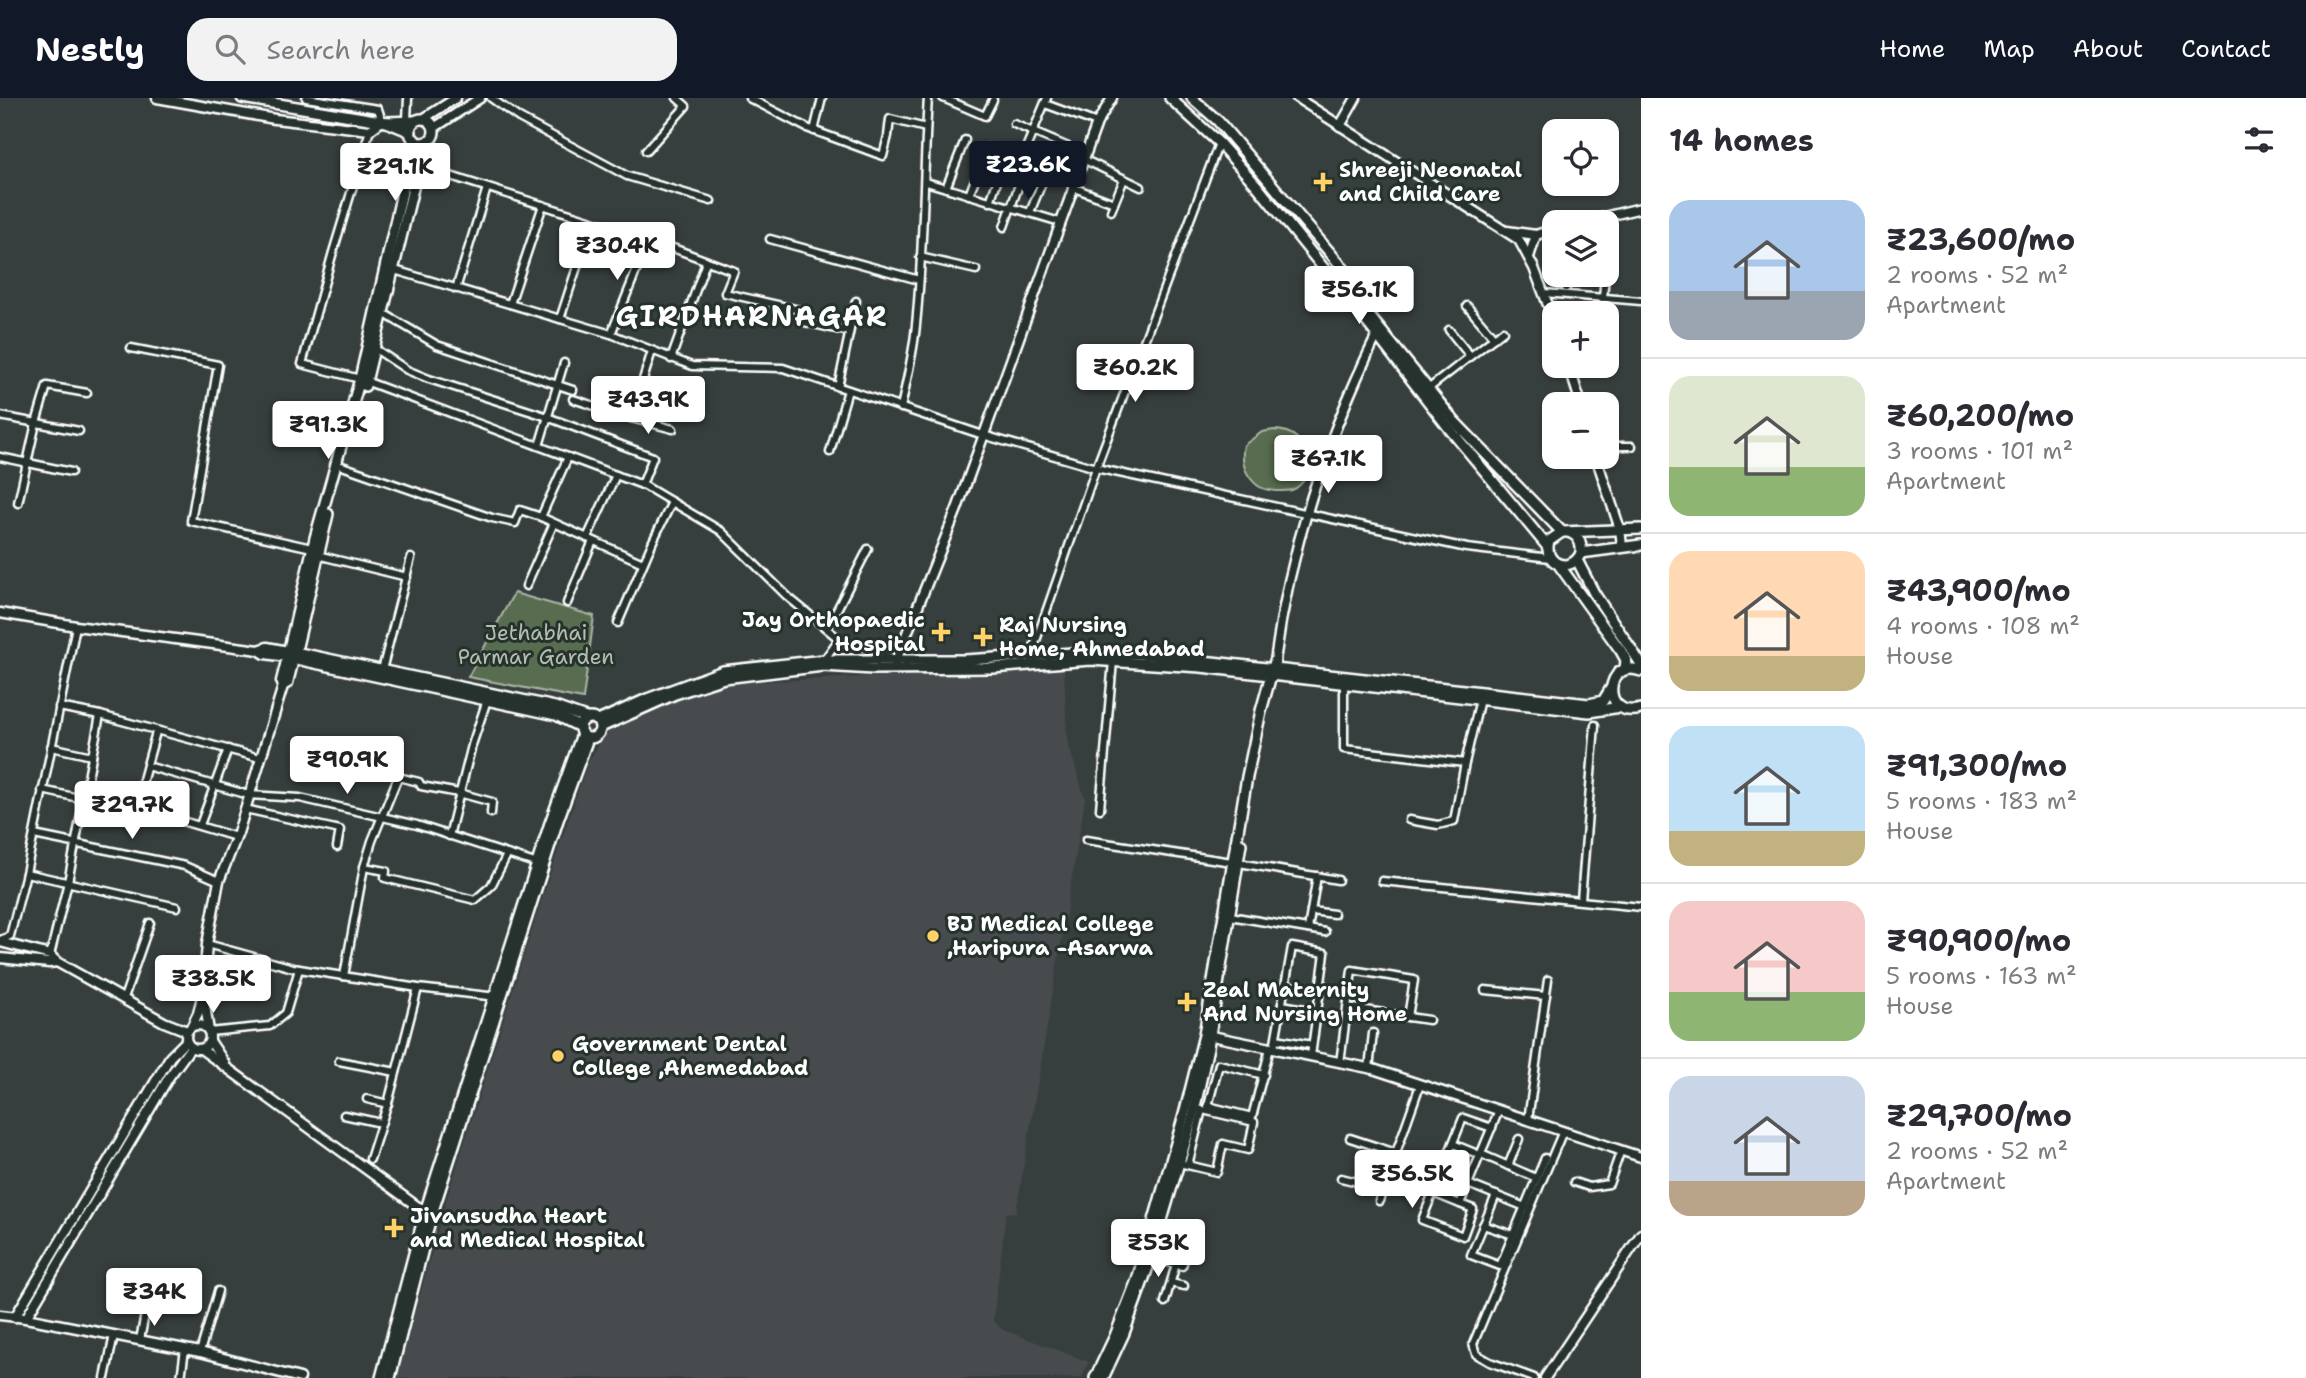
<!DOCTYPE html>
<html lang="en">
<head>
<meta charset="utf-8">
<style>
  body { margin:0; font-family:"Shantell Sans",sans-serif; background:#f2f2f3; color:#2b2b33; height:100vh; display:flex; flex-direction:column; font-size:26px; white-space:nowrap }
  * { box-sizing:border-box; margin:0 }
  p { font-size:23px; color:#7c7c81 }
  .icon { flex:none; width:38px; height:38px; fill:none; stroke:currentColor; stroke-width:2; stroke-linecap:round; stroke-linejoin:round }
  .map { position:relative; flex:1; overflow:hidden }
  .panel { display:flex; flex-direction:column; background:#fff; width:665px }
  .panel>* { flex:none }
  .fabs { position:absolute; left:1542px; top:21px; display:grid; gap:14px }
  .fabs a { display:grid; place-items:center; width:77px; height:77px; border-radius:14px; background:#fff; box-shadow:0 2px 5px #0004; font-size:35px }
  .price { position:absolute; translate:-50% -60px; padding:0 16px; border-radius:7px; background:#fff; color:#222; font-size:23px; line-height:46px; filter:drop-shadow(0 2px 4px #0008) }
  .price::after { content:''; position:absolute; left:50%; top:42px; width:21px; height:16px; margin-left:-10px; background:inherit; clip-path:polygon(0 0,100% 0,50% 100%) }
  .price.active { background:#111827; color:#fff }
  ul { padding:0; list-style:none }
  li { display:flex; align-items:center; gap:21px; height:175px; padding:0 28px }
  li+li { border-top:2px solid #e1e1e2 }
  li span { display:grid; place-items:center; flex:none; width:196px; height:140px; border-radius:21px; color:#555 }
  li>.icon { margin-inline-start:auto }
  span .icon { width:84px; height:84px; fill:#fffc; stroke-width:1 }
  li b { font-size:30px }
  h2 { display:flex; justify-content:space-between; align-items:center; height:84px; padding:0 28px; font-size:30px }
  header { display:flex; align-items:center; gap:42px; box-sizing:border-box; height:98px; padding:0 35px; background:#111827; color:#fff }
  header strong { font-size:33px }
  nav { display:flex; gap:38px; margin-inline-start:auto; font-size:24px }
  .search { width:490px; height:63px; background:#f2f2f3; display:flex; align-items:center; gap:18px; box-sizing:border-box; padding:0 24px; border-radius:21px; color:#7c7c81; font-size:26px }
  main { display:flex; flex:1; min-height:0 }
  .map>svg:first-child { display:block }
  .built { fill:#474c4e }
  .green { fill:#596c4f; stroke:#acb6a7; stroke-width:2 }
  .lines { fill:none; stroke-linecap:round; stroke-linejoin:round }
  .minor-casing { stroke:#fff; stroke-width:11 }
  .tertiary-casing { stroke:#fff; stroke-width:13 }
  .secondary-casing { stroke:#fff; stroke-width:14 }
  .minor { stroke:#26332d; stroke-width:6 }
  .tertiary { stroke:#26332d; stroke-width:8 }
  .secondary { stroke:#26332d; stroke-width:9 }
  .poi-dot { fill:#ffd166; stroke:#26332d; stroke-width:2.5 }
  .labels { text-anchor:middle; stroke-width:6; stroke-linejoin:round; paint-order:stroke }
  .poi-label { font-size:21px; font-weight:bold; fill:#fff; stroke:#26332d; text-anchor:start }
  .park-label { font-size:21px; fill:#b4bdb0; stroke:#26332d }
  .district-label { font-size:28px; font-weight:bold; letter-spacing:2px; fill:#fff; stroke:#26332d }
</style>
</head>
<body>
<header>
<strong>Nestly</strong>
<div class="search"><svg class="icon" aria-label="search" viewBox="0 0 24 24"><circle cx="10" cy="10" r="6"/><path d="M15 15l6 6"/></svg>Search here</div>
<nav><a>Home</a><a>Map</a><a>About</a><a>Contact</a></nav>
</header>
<main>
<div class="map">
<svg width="1641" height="1280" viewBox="0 0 1641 1280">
  <rect width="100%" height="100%" fill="#373f3e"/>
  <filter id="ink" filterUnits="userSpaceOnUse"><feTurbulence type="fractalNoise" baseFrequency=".0143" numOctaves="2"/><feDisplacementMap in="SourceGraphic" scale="14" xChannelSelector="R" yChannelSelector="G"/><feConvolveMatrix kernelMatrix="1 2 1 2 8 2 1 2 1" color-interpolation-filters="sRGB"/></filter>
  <g filter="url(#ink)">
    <!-- built -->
    <polygon class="built" points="1058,570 1064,573 1067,642 1085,701 1016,1114 1006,1115 993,1223 1003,1232 1089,1264 1081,1280 397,1280 446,1103 539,810 588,664 607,634 671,605 730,585"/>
    <!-- green -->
    <g class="green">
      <path d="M1274 332C1313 332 1318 382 1292 392 1288 393 1280 393 1276 393 1266 392 1258 390 1252 382 1243 372 1241 361 1244 347L1262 334Z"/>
      <polygon points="514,495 594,518 583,601 468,579"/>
    </g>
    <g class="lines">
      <!-- minor casing -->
      <g class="minor-casing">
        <g id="minor">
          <polyline points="306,0 378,11 382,23"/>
          <polyline points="491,0 519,20 627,78 711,103"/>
          <polyline points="749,0 807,30 883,58 888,38 890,21 926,30"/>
          <polyline points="943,0 985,18 993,2"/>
          <polyline points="1045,6 1097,25"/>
          <polyline points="407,22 408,0"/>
          <polyline points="1014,26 1085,56"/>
          <polyline points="370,32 333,154 302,266 360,281 645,388 721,433 788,499 839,541 879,553 891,560"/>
          <polyline points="814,33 822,0"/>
          <polyline points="1026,50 1047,0"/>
          <polyline points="646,53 686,8 677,0"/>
          <polyline points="1083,61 1141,89"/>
          <polyline points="419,68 649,141 734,173 725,195 800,212"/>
          <polyline points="926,84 1060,124"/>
          <polyline points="1072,89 1114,105"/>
          <polyline points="946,90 965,42"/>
          <polyline points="969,97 987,50"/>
          <polyline points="990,104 1006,58"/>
          <polyline points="1111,113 1124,81"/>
          <polyline points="1030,114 1047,73"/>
          <polyline points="1004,129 1026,67"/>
          <polyline points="770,141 919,182"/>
          <polyline points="920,159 976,172"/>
          <polyline points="391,171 611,236 692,268 783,270 983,337 1096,370 1467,450 1550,460"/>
          <polyline points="1566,190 1567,177"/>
          <polyline points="456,191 487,90"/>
          <polyline points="1544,195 1641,203"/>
          <polyline points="1603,200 1605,177"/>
          <polyline points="510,206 543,107"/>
          <polyline points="1467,208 1494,240"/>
          <polyline points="383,215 437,247 573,292"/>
          <polyline points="560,221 592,123"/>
          <polyline points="804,224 849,234"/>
          <polyline points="1449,232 1470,258"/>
          <polyline points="611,236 649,141"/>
          <polyline points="131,250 218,267 191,423 312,450"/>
          <polyline points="374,250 407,272 429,281 542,317 653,359 642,387"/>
          <polyline points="671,261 706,164"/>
          <polyline points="838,289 856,203"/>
          <polyline points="1428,291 1503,233"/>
          <polyline points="573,301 631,320 652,253"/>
          <path d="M901 310C906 285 912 261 915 236 924 158 923 79 928 0"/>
          <polyline points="0,318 79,333"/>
          <polyline points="631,320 673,331"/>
          <polyline points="539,348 564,265"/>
          <polyline points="1606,348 1632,348"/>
          <polyline points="830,354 848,292"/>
          <polyline points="0,359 71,374"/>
          <polyline points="568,359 541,419 643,465"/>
          <polyline points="342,368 492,420 515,425 520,412 541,419"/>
          <polyline points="18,405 36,325 47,288 87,295"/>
          <polyline points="587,440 616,377"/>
          <polyline points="317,457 407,479"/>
          <polyline points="526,488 554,425"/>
          <polyline points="567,505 593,443"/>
          <polyline points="618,525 653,443 672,404"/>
          <polyline points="827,531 868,451"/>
          <polyline points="1030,560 1096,370 1219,45"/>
          <polyline points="824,562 839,541"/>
          <polyline points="382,572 411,460"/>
          <polyline points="1344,585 1344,651 1465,665 1480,601"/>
          <polyline points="100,617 260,660"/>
          <polyline points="51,649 92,658"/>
          <polyline points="147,668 249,697 300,700 417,727 538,766"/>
          <polyline points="42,692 111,707"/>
          <polyline points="135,709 236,739"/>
          <polyline points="245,711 340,732 337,749"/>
          <polyline points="1100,711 1113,563"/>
          <polyline points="133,718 156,634"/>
          <polyline points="1409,722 1438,727 1454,723 1465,665"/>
          <polyline points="200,727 228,651"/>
          <polyline points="34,737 185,768 219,783"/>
          <polyline points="449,738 472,647 487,602"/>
          <polyline points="1086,742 1232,764"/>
          <polyline points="1239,765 1338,782"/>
          <polyline points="364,769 386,773 385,780 475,802 491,788 507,757"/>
          <polyline points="26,775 177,809"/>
          <polyline points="1382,783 1641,809"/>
          <polyline points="1581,802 1595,627"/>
          <polyline points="1311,813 1334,816"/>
          <polyline points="1230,818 1325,834"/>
          <polyline points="1308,831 1317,778"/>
          <polyline points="0,842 10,838 26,775 76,528"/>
          <polyline points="207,846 293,870 418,890 497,899"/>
          <polyline points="50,857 68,784 100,617 59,609"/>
          <polyline points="344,878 364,769 372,743 398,679 419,684 421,688 459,695 492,704 491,715"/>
          <polyline points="1285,887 1319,893"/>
          <polyline points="1485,892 1546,898"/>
          <polyline points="124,900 150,825"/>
          <polyline points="1282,907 1317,913"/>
          <polyline points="1408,919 1429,922"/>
          <polyline points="209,934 270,928 286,915 299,871"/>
          <polyline points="1276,941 1312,947"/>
          <polyline points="1274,950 1292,849 1325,855 1311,958"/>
          <polyline points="339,963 396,974"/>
          <polyline points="1340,965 1352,872 1414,882 1408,919 1347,909"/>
          <polyline points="1369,971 1373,935"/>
          <polyline points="1264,977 1219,966 1208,1008 1252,1019 1270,950"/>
          <polyline points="367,1001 388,1006"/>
          <polyline points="1499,1012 1468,1086 1525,1109"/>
          <polyline points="344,1017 381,1025"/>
          <polyline points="1528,1022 1548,882"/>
          <polyline points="1350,1040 1396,1055"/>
          <polyline points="1453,1046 1480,1057"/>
          <polyline points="1481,1056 1536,1080"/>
          <polyline points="370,1061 390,998 418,890"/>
          <polyline points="1179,1065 1217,1074 1223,1046 1248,1052 1254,1024 1194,1010"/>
          <polyline points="1188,1067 1202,1012"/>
          <polyline points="1508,1068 1519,1041"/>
          <polyline points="1341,1080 1383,1090"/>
          <polyline points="1574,1084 1589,1089 1609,1086 1621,1052"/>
          <polyline points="1433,1095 1460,1106 1468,1086"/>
          <polyline points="1496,1097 1471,1157 1500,1168 1545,1060"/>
          <polyline points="1379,1103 1420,987"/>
          <polyline points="1460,1106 1473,1111 1463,1138 1422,1122 1463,1020 1492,1030"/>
          <polyline points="1483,1127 1513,1137"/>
          <polyline points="1151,1159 1182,1168 1188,1150"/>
          <polyline points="1171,1185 1184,1188"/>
          <polyline points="138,1198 148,1200"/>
          <polyline points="1165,1204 1176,1166"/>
          <polyline points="140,1242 148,1200 175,1207"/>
          <polyline points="200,1254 218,1193"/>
          <polyline points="105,1280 114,1237"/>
          <polyline points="181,1280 185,1251"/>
          <polyline points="1534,1280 1490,1264 1476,1256 1473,1246 1563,1033"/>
        </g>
      </g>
      <!-- tertiary casing -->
      <g class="tertiary-casing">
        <g id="tertiary">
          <polyline points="157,0 275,21 370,32 382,23"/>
          <polyline points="1297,0 1519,142 1534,170 1554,223"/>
          <polyline points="423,21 456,0"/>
          <polyline points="1340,28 1356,0"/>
          <polyline points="434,30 480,0"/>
          <polyline points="1583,124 1641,110"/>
          <polyline points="1507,133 1536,137"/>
          <polyline points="1529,159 1536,137 1554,131"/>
          <polyline points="1569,268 1581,306"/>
          <polyline points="1596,359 1620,431 1622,448"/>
          <polyline points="0,515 76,528 259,552 265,556 287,559 281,583 283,588 238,735 219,783 207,846 203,895 198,915 192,928"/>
          <polyline points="259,552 267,549 288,553"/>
          <path d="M1275 563C1290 448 1328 336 1379 233"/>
          <polyline points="895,565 957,411 1097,25 1112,0"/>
          <polyline points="283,588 288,585 294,561"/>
          <polyline points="0,844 50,857 57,864"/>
          <polyline points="0,860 49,865 57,864 164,924 187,933"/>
          <polyline points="204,901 209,933"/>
          <circle cx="198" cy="939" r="12"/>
          <polyline points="1207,937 1373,971 1641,1059"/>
          <polyline points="210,943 224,964"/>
          <polyline points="201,951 429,1117"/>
          <polyline points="0,1217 26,1220 200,1254 300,1280"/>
          <polyline points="15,1219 170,959 186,943"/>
          <polyline points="26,1220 169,979 191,949"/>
          <polyline points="1545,1280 1641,1136"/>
        </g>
      </g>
      <!-- secondary casing -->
      <g class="secondary-casing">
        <g id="secondary">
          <polyline points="242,0 387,24 415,23"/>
          <polyline points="1170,0 1219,45 1258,89 1359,214 1448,329 1547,448"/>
          <polyline points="1192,0 1218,23 1349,177 1351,194"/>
          <circle cx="422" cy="33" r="12"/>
          <polyline points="387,24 411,34"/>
          <polyline points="414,41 360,281 315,440 287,559 556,617 580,629"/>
          <polyline points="1362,209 1455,324 1562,434"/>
          <polyline points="365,288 424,45"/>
          <path d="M1568 434C1578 437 1582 444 1581 455 1571 477 1542 466 1549 443L1562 434 1641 431"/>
          <polyline points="1581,455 1641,447"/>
          <polyline points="1577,462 1594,495 1641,566"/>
          <polyline points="1559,467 1621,553 1626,562 1625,571 1618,575"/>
          <polyline points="290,553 555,609 586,620"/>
          <polyline points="294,561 328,416"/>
          <path d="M1641 573C1604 559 1600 622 1641 611"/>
          <circle cx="590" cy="630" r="10"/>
          <polyline points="598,623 647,601 723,573 824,562 965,562 1088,554 1140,556 1589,606 1603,603 1611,590"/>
          <polyline points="601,629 675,596 724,580 823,568 873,571 993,570 1090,562 1201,569 1589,614 1620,609"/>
          <polyline points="381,1280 425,1114 550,725 582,636"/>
          <polyline points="390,1280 431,1119 558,722 588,640"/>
          <polyline points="1095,1280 1115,1238 1137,1182 1184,1017 1204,937 1247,679 1261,613 1275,563"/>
          <polyline points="1103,1280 1124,1235 1148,1169 1193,1018 1208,949 1241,746"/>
        </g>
      </g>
      <!-- minor -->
      <use href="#minor" class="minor"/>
      <!-- tertiary -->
      <use href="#tertiary" class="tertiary"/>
      <!-- secondary -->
      <use href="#secondary" class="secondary"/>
    </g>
  </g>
  <!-- markers -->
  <g class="poi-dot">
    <path d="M1319.5 73.5h7v7h7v7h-7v7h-7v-7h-7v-7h7z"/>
    <path d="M937.5 523.5h7v7h7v7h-7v7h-7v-7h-7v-7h7z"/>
    <path d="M979.5 528.5h7v7h7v7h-7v7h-7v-7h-7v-7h7z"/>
    <circle cx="933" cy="838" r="7"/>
    <path d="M1183.5 893.5h7v7h7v7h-7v7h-7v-7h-7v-7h7z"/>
    <circle cx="558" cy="958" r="7"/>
    <path d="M390.5 1119.5h7v7h7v7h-7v7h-7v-7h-7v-7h7z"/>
  </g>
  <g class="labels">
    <!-- poi labels -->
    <g class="poi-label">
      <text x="1339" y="79">Shreeji Neonatal<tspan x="1339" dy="24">and Child Care</tspan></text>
      <text x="925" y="529" text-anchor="end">Jay Orthopaedic<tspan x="925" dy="24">Hospital</tspan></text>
      <text x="999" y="534">Raj Nursing<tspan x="999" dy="24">Home, Ahmedabad</tspan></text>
      <text x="947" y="833">BJ Medical College<tspan x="947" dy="24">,Haripura -Asarwa</tspan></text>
      <text x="1203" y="899">Zeal Maternity<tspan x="1203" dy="24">And Nursing Home</tspan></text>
      <text x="572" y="953">Government Dental<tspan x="572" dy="24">College ,Ahemedabad</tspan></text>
      <text x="410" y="1125">Jivansudha Heart<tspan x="410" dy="24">and Medical Hospital</tspan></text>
    </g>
    <!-- park labels -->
    <g class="park-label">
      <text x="536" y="542">Jethabhai<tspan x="536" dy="24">Parmar Garden</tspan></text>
    </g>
    <!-- district labels -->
    <g class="district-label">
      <text x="752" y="228">GIRDHARNAGAR</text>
    </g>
  </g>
</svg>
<div class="fabs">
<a><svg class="icon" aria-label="locate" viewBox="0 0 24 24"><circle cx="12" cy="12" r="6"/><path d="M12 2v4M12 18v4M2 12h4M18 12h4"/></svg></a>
<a><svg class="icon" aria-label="layers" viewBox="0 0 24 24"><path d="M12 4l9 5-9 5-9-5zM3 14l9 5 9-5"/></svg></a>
<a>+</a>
<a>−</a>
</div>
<b class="price active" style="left:1028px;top:103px">₹23.6K</b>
<b class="price" style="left:395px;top:105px">₹29.1K</b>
<b class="price" style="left:617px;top:184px">₹30.4K</b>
<b class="price" style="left:1359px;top:228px">₹56.1K</b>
<b class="price" style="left:1135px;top:306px">₹60.2K</b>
<b class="price" style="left:648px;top:338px">₹43.9K</b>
<b class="price" style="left:328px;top:363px">₹91.3K</b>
<b class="price" style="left:1328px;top:397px">₹67.1K</b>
<b class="price" style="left:347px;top:698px">₹90.9K</b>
<b class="price" style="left:132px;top:743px">₹29.7K</b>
<b class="price" style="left:213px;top:917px">₹38.5K</b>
<b class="price" style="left:1412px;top:1112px">₹56.5K</b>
<b class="price" style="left:1158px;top:1181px">₹53K</b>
<b class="price" style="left:154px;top:1230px">₹34K</b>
</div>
<section class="panel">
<h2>14 homes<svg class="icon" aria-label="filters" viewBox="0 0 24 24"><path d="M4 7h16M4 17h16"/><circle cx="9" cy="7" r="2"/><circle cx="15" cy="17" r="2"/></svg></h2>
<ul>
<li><span style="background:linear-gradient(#a9c7e8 65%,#9aa5b1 0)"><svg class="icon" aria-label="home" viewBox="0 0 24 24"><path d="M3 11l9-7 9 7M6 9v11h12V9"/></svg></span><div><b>₹23,600/mo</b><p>2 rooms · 52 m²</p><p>Apartment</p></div></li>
<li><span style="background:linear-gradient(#dfe7d0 65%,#8fb573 0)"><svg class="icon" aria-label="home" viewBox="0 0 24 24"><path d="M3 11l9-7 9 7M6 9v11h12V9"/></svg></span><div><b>₹60,200/mo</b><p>3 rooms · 101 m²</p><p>Apartment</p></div></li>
<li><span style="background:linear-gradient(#ffd9b3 75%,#c2b280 0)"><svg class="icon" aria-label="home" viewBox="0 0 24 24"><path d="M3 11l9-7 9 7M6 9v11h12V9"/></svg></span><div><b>₹43,900/mo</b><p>4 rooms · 108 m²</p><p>House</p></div></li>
<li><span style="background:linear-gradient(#bfe0f5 75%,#c2b280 0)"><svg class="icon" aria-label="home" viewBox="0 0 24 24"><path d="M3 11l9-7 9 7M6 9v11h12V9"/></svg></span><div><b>₹91,300/mo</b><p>5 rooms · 183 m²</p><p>House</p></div></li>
<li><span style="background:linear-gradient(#f6c9c9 65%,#8fb573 0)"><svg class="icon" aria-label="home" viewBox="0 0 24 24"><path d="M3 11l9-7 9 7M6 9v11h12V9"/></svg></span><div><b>₹90,900/mo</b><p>5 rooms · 163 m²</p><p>House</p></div></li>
<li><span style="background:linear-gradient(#c9d6e8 75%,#b9a48a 0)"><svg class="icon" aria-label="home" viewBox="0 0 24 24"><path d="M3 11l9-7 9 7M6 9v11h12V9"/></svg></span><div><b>₹29,700/mo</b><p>2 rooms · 52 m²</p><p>Apartment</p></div></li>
</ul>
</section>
</main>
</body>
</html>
